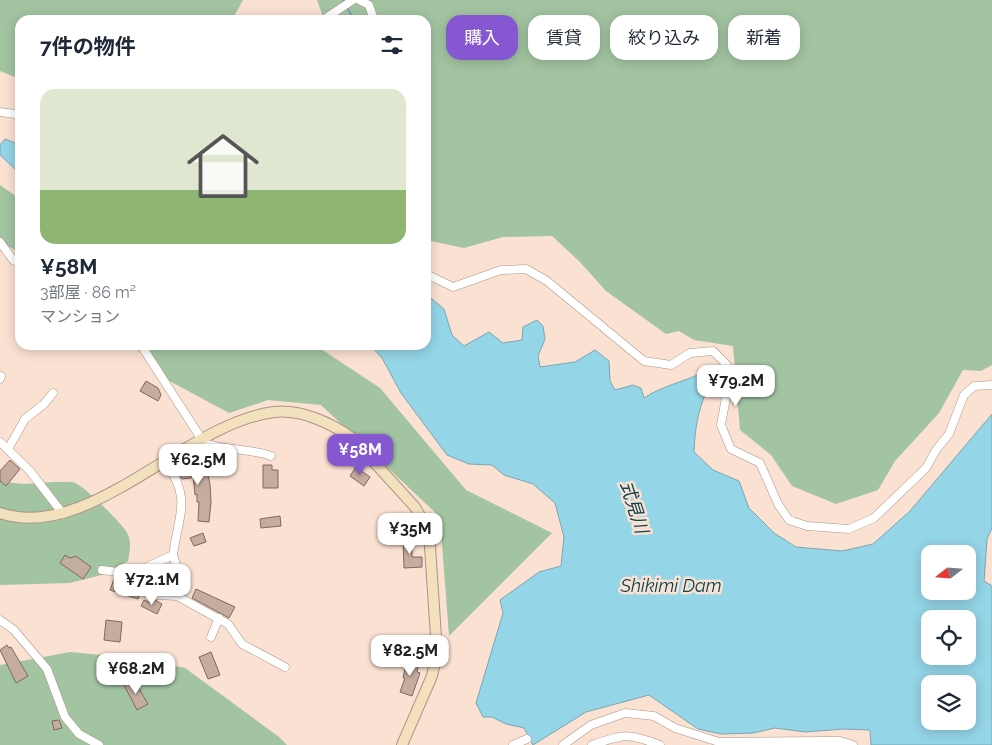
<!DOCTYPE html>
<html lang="ja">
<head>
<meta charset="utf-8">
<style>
  body { margin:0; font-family:Raleway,"Noto Sans JP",sans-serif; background:#f6f6f7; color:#1f2937; height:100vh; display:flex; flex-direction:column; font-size:19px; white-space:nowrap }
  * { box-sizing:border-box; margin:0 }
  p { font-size:16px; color:#747a83 }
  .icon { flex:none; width:28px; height:28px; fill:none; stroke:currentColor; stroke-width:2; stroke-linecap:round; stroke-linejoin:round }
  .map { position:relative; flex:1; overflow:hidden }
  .sheet { position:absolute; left:15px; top:15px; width:416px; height:335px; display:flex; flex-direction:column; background:#fff; border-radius:15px; box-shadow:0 2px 12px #0003 }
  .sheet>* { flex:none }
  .guide { position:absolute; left:446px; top:15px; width:470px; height:45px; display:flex; gap:10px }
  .needle { width:32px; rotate:253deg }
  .controls { position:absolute; left:921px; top:545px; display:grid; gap:10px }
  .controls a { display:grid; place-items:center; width:55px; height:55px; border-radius:10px; background:#fff; box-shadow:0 2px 12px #0003; font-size:25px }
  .price { position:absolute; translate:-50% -42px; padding:0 11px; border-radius:10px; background:#fff; color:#222; font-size:16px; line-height:32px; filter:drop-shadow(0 1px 2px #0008) }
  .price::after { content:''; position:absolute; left:50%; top:30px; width:15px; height:11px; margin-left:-8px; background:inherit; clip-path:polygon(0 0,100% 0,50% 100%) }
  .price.active { background:#8558d1; color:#fff }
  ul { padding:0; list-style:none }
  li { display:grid; align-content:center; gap:10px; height:265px; padding:0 25px }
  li+li { border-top:1px solid #e0e1e3 }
  li span { display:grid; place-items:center; height:155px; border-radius:15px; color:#555 }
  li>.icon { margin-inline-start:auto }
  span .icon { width:90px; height:90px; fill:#fffc; stroke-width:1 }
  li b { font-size:21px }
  h2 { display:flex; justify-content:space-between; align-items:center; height:60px; padding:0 25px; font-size:21px }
  .chip { padding:0 18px; border-radius:15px; background:#fff; box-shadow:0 2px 12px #0003; font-size:18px; line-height:45px }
  .chip.active { background:#8558d1; color:#fff }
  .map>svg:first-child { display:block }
  .green { fill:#a2c4a1 }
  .water { fill:#94d5e7; stroke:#7ba6b1; fill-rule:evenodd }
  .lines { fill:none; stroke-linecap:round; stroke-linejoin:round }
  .stream { stroke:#7ba6b1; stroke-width:2.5 }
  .building { fill:#c4ac9e; stroke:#7f695c }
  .street-casing { stroke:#ab9486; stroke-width:9 }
  .secondary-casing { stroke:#ab9486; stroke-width:12 }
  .street { stroke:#fff; stroke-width:8 }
  .secondary { stroke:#f3e1be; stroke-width:10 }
  .labels { text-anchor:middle; stroke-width:5; stroke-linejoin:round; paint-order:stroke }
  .water-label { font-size:18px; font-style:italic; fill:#094552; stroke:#fae1d2 }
</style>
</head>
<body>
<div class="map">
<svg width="992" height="745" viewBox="0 0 992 745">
  <rect width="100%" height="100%" fill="#fae1d2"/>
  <!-- green -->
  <g class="green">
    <polygon points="0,0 243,0 232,20 20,20 20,79 0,71"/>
    <polygon points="317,0 992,0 992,365 981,371 963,370 939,413 895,461 878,490 836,504 792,486 771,455 740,430 733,346 694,340 679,331 666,334 606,291 580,262 552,236 503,237 464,248 426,240 426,20 324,20"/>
    <polygon points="0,185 20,199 20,255 12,248 0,244"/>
    <polygon points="128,345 315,345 380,388 466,490 552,533 449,636 440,517 321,405 268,400 229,413 164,378 139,351"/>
    <path d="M0 480C23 488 48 480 72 482 82 483 119 521 126 531 132 540 130 551 128 561L109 573 70 583 0 585Z"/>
    <polygon points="70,652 134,658 185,668 279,737 287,745 0,745 0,665"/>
  </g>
  <!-- water -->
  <g class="water">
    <polygon points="5,139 20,145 20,177 14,168 0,155 0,145"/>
    <path d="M426 294 444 309 452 335 464 346 489 332 503 343 522 340 523 327 537 320 543 326 545 339 538 356 540 367 575 362 595 350 609 361 610 381 615 390 633 385 641 388 644 398C662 386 683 382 702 373L713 379C699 403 695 425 694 452L713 470 739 481 749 508 774 533 796 547 842 551 873 544 910 511 992 414V528L987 539 984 581 992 586V745H871L870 730 844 729 805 732 775 728 753 733 721 734 698 729 649 695 586 712 533 745 524 728 506 724 492 717H483L476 703 503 613 500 600 539 572 561 566 564 537 555 503 533 484 504 475 492 465 469 464 447 455 401 393 382 358 370 345H426ZM930 554H968V591H930ZM930 619H968V656H930ZM930 684H968V721H930Z"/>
  </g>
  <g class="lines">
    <!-- stream -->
    <polyline class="stream" points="343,0 354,20"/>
  </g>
  <!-- building -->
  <g class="building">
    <polygon points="146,381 158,388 161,395 158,401 140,391"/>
    <polygon points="198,454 200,460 194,472 207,471 210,484 211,502 209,522 198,521 199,502 197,502 197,494 195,495 193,474 191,478 182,479 177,470 180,468 178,464"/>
    <polygon points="10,460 20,469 6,486 0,481 0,471"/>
    <polygon points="263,465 272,465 272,470 278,470 278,488 263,488"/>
    <polygon points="356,467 370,477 364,486 350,476"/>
    <polygon points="280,516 281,526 261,528 260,519"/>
    <polygon points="203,533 206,542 194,546 190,538"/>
    <polygon points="403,538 412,538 412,557 422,557 422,567 404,568"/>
    <polygon points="65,555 70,558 76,556 91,567 83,579 60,563"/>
    <polygon points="114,579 143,585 138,599 110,590"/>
    <polygon points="196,589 235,607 229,618 192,598"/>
    <polygon points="144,600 151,603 155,600 162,604 157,614 141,606"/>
    <polygon points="106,620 122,622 120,642 104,640"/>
    <polygon points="7,645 9,648 11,647 28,676 16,683 0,650"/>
    <polygon points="211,652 220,675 208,679 199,657"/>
    <polygon points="407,659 419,662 417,672 420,673 412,696 400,692 405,678 403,678"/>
    <polygon points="134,680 148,704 137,710 124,685"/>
    <polygon points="59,720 62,728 54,730 52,721"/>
  </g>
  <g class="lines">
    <!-- street casing -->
    <g class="street-casing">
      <g id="street">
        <polyline points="359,0 369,5 374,20"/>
        <polyline points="323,20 353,0"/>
        <polyline points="0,112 15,114 20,118"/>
        <polyline points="0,242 13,260 20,263"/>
        <polyline points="426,274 453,287 501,270 526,269 547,281 644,361 671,365 690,353 713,351 727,365 727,392 721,425 731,449 760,463 778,504 789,520 807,526 849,529 874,518 926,468 936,450 949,434 964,395 974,386 992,385"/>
        <path d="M141 345 204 443C226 451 249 448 271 456"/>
        <polyline points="0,379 1,376"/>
        <polyline points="0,442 30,471 63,514"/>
        <polyline points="8,449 25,419 44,404 53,393"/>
        <path d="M102 570 132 574 173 555C179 511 192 501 165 460"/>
        <polyline points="158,595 177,596 183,586 173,555"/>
        <polyline points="177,596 228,624 242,644 285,667"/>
        <polyline points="0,620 14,630 47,669 65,717 79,734 99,745"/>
        <polyline points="211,637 219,618"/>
        <polyline points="513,745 527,739"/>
        <polyline points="563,745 591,725 625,713 654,716 675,728 719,742 825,741 840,741 853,745"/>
        <path d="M592 745C625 734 627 733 660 745"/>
      </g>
    </g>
    <!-- secondary casing -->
    <g class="secondary-casing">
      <path id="secondary" d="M0 513C89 543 185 423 274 412 301 409 331 423 352 438L415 507 429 532 437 652 432 676 402 745"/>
    </g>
    <!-- street -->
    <use href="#street" class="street"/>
    <!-- secondary -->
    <use href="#secondary" class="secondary"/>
  </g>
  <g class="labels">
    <!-- water labels -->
    <g class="water-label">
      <text transform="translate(634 507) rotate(72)" y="6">式見川</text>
      <text x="671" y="592">Shikimi Dam</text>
    </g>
  </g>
</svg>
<div class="controls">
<a><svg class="needle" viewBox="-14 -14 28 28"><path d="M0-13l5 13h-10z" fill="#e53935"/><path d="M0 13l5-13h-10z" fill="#747a83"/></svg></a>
<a><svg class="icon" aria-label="locate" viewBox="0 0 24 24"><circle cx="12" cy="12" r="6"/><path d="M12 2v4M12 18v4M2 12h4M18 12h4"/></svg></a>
<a><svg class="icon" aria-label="layers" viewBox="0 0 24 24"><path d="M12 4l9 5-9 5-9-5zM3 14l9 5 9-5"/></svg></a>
</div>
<b class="price" style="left:736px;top:407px">¥79.2M</b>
<b class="price active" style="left:360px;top:476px">¥58M</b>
<b class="price" style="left:198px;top:486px">¥62.5M</b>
<b class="price" style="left:410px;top:555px">¥35M</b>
<b class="price" style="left:152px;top:606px">¥72.1M</b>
<b class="price" style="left:410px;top:677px">¥82.5M</b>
<b class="price" style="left:136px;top:695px">¥68.2M</b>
<div class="guide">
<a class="chip active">購入</a>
<a class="chip">賃貸</a>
<a class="chip">絞り込み</a>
<a class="chip">新着</a>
</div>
<section class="sheet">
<h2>7件の物件<svg class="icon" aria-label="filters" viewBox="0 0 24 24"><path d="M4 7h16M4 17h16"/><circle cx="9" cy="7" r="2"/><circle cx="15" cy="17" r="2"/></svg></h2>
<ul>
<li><span style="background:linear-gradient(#dfe7d0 65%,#8fb573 0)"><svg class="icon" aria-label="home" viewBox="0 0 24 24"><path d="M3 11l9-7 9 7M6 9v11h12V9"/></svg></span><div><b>¥58M</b><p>3部屋 · 86 m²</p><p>マンション</p></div></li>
</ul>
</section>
</div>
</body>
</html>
